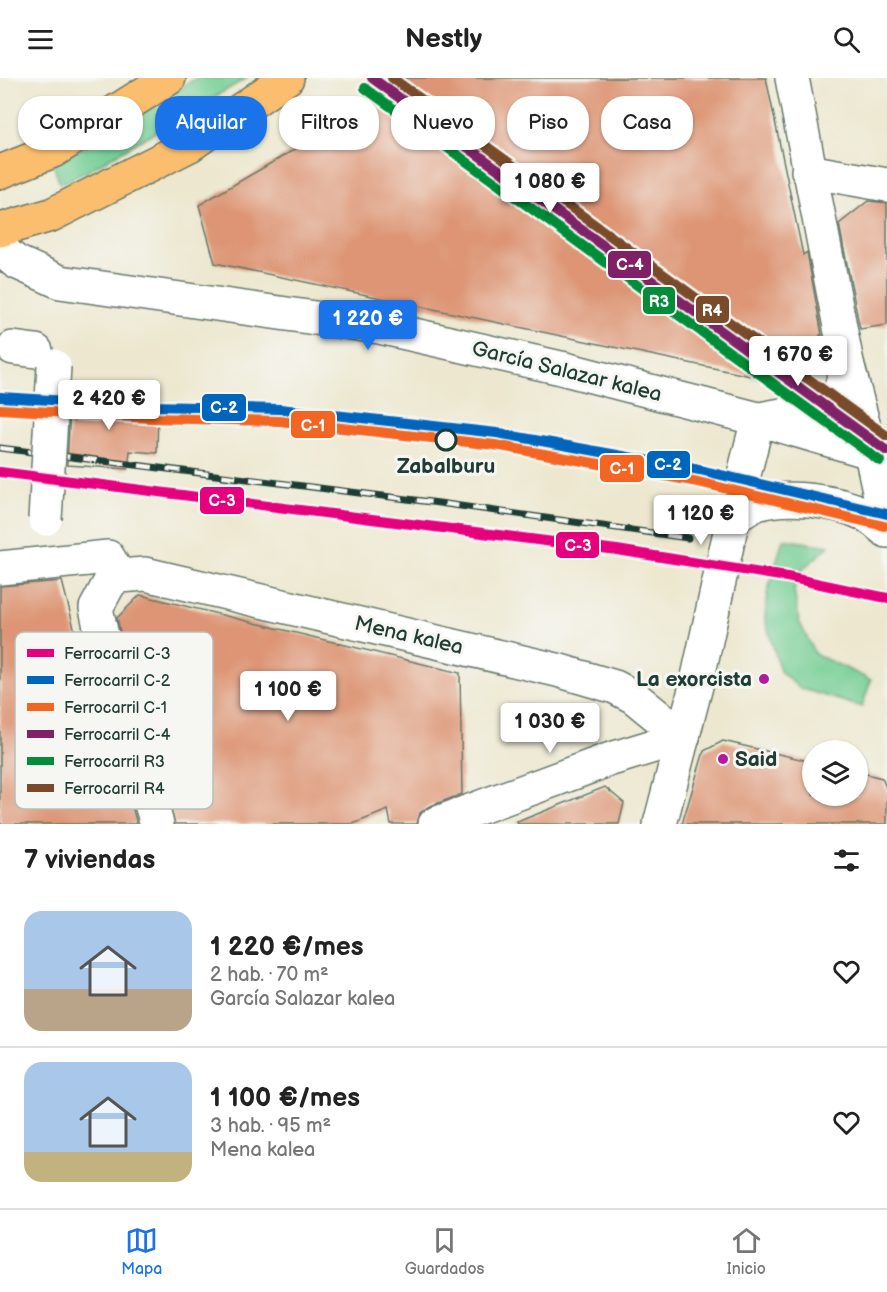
<!DOCTYPE html>
<html lang="es">
<head>
<meta charset="utf-8">
<style>
  body { margin:0; font-family:"Balsamiq Sans",sans-serif; background:#f6f6f6; color:#222; height:100vh; display:flex; flex-direction:column; font-size:22px; white-space:nowrap }
  * { box-sizing:border-box; margin:0 }
  p { font-size:20px; color:#767676 }
  .icon { flex:none; width:33px; height:33px; fill:none; stroke:currentColor; stroke-width:2; stroke-linecap:round; stroke-linejoin:round }
  .map { position:relative; height:746px; overflow:hidden }
  .sheet { display:flex; flex-direction:column; background:#fff; flex:1 }
  .sheet>* { flex:none }
  .hud { position:absolute; left:18px; top:18px; width:852px; height:54px; display:flex; gap:12px }
  .controls { position:absolute; left:802px; top:662px; display:grid; gap:12px }
  .controls a { display:grid; place-items:center; width:66px; height:66px; border-radius:50%; background:#fff; box-shadow:0 2px 4px #0004; font-size:30px }
  .price { position:absolute; translate:-50% -51px; padding:0 14px; border-radius:6px; background:#fff; color:#222; font-size:20px; line-height:39px; filter:drop-shadow(0 2px 3px #0008) }
  .price::after { content:''; position:absolute; left:50%; top:36px; width:18px; height:14px; margin-left:-9px; background:inherit; clip-path:polygon(0 0,100% 0,50% 100%) }
  .price.on { background:#1a73e8; color:#fff }
  ul { padding:0; list-style:none }
  li { display:flex; align-items:center; gap:18px; height:150px; padding:0 24px }
  li+li { border-top:2px solid #e0e0e0 }
  li span { display:grid; place-items:center; flex:none; width:168px; height:120px; border-radius:18px; color:#555 }
  li>.icon { margin-inline-start:auto }
  span .icon { width:72px; height:72px; fill:#fffc; stroke-width:1 }
  li b { font-size:26px }
  h2 { display:flex; justify-content:space-between; align-items:center; height:72px; padding:0 24px; font-size:26px }
  .chip { padding:0 21px; border-radius:24px; background:#fff; box-shadow:0 2px 4px #0004; font-size:21px; line-height:54px }
  .chip.on { background:#1a73e8; color:#fff }
  header { display:flex; justify-content:space-between; align-items:center; height:78px; padding:0 24px; background:#fff; font-size:27px; font-weight:700 }
  .dock { display:flex; justify-content:space-around; align-items:center; height:84px; border-top:2px solid #e0e0e0; background:#fff; font-size:16px; color:#767676 }
  .dock a { display:grid; justify-items:center; gap:3px }
  .dock .on { color:#1a73e8 }
  .map>svg:first-child { display:block }
  .green { fill:#76ce94; stroke:#4a8664; stroke-width:1.5 }
  .building { fill:#dd9574 }
  .lines { fill:none; stroke-linecap:round; stroke-linejoin:round }
  .minor-casing { stroke:#67786a; stroke-width:36 }
  .major-casing { stroke:#67786a; stroke-width:36 }
  .minor { stroke:#fff; stroke-width:33 }
  .major { stroke:#fbbe6e; stroke-width:33 }
  .rail-casing { stroke:#1f3d34; stroke-width:7 }
  .rail { stroke:#f6f6f2; stroke-width:4.5; stroke-dasharray:14; stroke-linecap:butt }
  .minor-bridge-casing { stroke:#67786a; stroke-width:36; stroke-linecap:butt }
  .minor-bridge { stroke:#fff; stroke-width:33 }
  .rail-1-casing { stroke:#f6f6f2; stroke-width:15 }
  .rail-2-casing { stroke:#f6f6f2; stroke-width:15 }
  .rail-3-casing { stroke:#f6f6f2; stroke-width:15 }
  .rail-4-casing { stroke:#f6f6f2; stroke-width:15 }
  .rail-5-casing { stroke:#f6f6f2; stroke-width:15 }
  .rail-6-casing { stroke:#f6f6f2; stroke-width:15 }
  .rail-1 { stroke:#e5007d; stroke-width:10 }
  .rail-2 { stroke:#0065bd; stroke-width:10 }
  .rail-3 { stroke:#f26522; stroke-width:10 }
  .rail-4 { stroke:#802168; stroke-width:10 }
  .rail-5 { stroke:#028d38; stroke-width:10 }
  .rail-6 { stroke:#7a4b2a; stroke-width:10 }
  .stop-dot { fill:#f6f6f2; stroke:#1f3d34; stroke-width:3 }
  .poi-dot { fill:#b5179e; stroke:#f6f6f2; stroke-width:2 }
  .labels { text-anchor:middle; stroke-width:6; stroke-linejoin:round; paint-order:stroke }
  .street-label { font-size:21px; fill:#1f3d34; stroke:#f6f6f2 }
  .stop-label { font-size:21px; font-weight:bold; fill:#1f3d34; stroke:#f6f6f2 }
  .poi-label { font-size:21px; font-weight:bold; fill:#1f3d34; stroke:#f6f6f2; text-anchor:end }
  .key { fill:#f6f6f2; stroke:#b6beb9; stroke-width:1.5 }
  .key-label { font-size:16px; fill:#1f3d34 }
  .line-badge { stroke:#f6f6f2; stroke-width:2 }
  .badge-label { font-size:16px; text-anchor:middle; font-weight:bold; fill:#fff }
</style>
</head>
<body>
<header><svg class="icon" aria-label="menu" viewBox="0 0 24 24"><path d="M4 6h16M4 12h16M4 18h16"/></svg>Nestly<svg class="icon" aria-label="search" viewBox="0 0 24 24"><circle cx="10" cy="10" r="6"/><path d="M15 15l6 6"/></svg></header>
<div class="map">
<svg width="887" height="746" viewBox="0 0 887 746">
  <rect width="100%" height="100%" fill="#f6f6f2"/>
  <filter id="ink" filterUnits="userSpaceOnUse"><feTurbulence type="fractalNoise" baseFrequency=".0167" numOctaves="2"/><feDisplacementMap in="SourceGraphic" scale="12" xChannelSelector="R" yChannelSelector="G"/><feConvolveMatrix kernelMatrix="1 2 1 2 8 2 1 2 1" color-interpolation-filters="sRGB"/></filter>
  <filter id="wash" filterUnits="userSpaceOnUse"><feTurbulence type="fractalNoise" baseFrequency=".008" numOctaves="4" result="noise"/><feDisplacementMap in="SourceGraphic" scale="24" xChannelSelector="R" yChannelSelector="G"/><feGaussianBlur stdDeviation="1.35" result="paint"/><feColorMatrix in="noise" values="0 0 0 0 0 0 0 0 0 0 0 0 0 0 0 0 0 1.4 0 .05"/><feComposite in="paint" operator="in"/></filter>
  <g filter="url(#wash)">
    <rect width="100%" height="100%" fill="#ece7ce"/>
    <!-- green -->
    <g class="green">
      <polygon points="196,0 247,0 88,93 60,106 53,86 117,51"/>
      <polygon points="783,461 829,468 801,493 794,512 799,543 815,576 871,602 862,629 799,610 780,593 765,541 767,516"/>
    </g>
    <g id="blocks">
      <!-- building -->
      <g class="building">
        <polygon points="384,0 766,0 803,177 807,174 822,257 820,257 824,276 789,306 215,185 199,127 302,67 345,38"/>
        <polygon points="868,123 887,125 887,247 860,251 839,146"/>
        <polygon points="71,313 114,314 114,326 158,329 157,375 130,373 128,391 67,387"/>
        <polygon points="62,503 81,577 86,572 137,746 0,746 0,508"/>
        <polygon points="140,517 460,595 462,716 428,729 420,735 417,746 391,746 388,732 353,746 175,746 123,567 117,540"/>
        <polygon points="723,663 813,684 813,717 858,717 858,694 882,700 887,712 887,746 682,746 704,673"/>
        <polygon points="605,709 624,725 619,746 518,746 517,744"/>
      </g>
    </g>
  </g>
  <g filter="url(#ink)">
    <use href="#blocks" fill-opacity="0" stroke="#67786a" stroke-width="1.5"/>
    <g class="lines">
      <!-- minor casing -->
      <g class="minor-casing">
        <g id="minor">
          <polyline points="792,0 847,285 871,375 887,450"/>
          <polyline points="808,93 887,107"/>
          <polyline points="0,171 16,184 60,204 379,249 561,290 758,341 887,379"/>
          <polyline points="13,270 36,273"/>
          <polyline points="765,340 821,330 840,315 847,285"/>
          <path d="M733 440C740 436 749 429 757 426 786 416 837 423 864 436 872 440 880 448 887 453"/>
          <polyline points="0,490 108,479 119,498"/>
          <polyline points="157,746 105,572 96,530 110,504 119,498 145,496 557,592 615,609 634,619 683,659"/>
          <polyline points="435,746 608,682 683,659"/>
          <polyline points="660,746 696,608 733,440 758,341"/>
        </g>
      </g>
      <!-- major casing -->
      <g class="major-casing">
        <g id="major">
          <polyline points="0,94 53,73 169,0"/>
          <polyline points="0,152 51,137 190,67 287,0"/>
        </g>
      </g>
      <!-- minor -->
      <use href="#minor" class="minor"/>
      <!-- major -->
      <use href="#major" class="major"/>
      <!-- rail casing -->
      <g class="rail-casing">
        <polyline id="rail" points="0,370 439,425 688,460"/>
      </g>
      <!-- rail -->
      <use href="#rail" class="rail"/>
      <!-- minor-bridge casing -->
      <g class="minor-bridge-casing">
        <polyline id="minor-bridge" points="45,441 54,288"/>
      </g>
      <!-- minor-bridge -->
      <use href="#minor-bridge" class="minor-bridge"/>
      <!-- rail-1 casing -->
      <g class="rail-1-casing">
        <polyline id="rail-1" points="0,394 617,472 787,499 887,520"/>
      </g>
      <!-- rail-2 casing -->
      <g class="rail-2-casing">
        <polyline id="rail-2" points="0,319 152,328 280,331 497,355 700,392 887,436"/>
      </g>
      <!-- rail-3 casing -->
      <g class="rail-3-casing">
        <polyline id="rail-3" points="0,331 151,340 279,343 495,367 698,404 884,448"/>
      </g>
      <!-- rail-4 casing -->
      <g class="rail-4-casing">
        <polyline id="rail-4" points="372,0 887,373"/>
      </g>
      <!-- rail-5 casing -->
      <g class="rail-5-casing">
        <polyline id="rail-5" points="365,10 880,383"/>
      </g>
      <!-- rail-6 casing -->
      <g class="rail-6-casing">
        <polyline id="rail-6" points="392,0 887,358"/>
      </g>
      <!-- rail-1 -->
      <use href="#rail-1" class="rail-1"/>
      <!-- rail-2 -->
      <use href="#rail-2" class="rail-2"/>
      <!-- rail-3 -->
      <use href="#rail-3" class="rail-3"/>
      <!-- rail-4 -->
      <use href="#rail-4" class="rail-4"/>
      <!-- rail-5 -->
      <use href="#rail-5" class="rail-5"/>
      <!-- rail-6 -->
      <use href="#rail-6" class="rail-6"/>
    </g>
  </g>
  <!-- markers -->
  <circle class="stop-dot" cx="446" cy="362" r="10"/>
  <g class="poi-dot">
    <circle cx="764" cy="601" r="6"/>
    <circle cx="723" cy="681" r="6"/>
  </g>
  <g class="labels">
    <!-- street labels -->
    <g class="street-label">
      <text transform="translate(567 293) rotate(14)" y="7">García Salazar kalea</text>
      <text transform="translate(409 557) rotate(13)" y="7">Mena kalea</text>
    </g>
    <!-- stop labels -->
    <g class="stop-label">
      <text x="446" y="395">Zabalburu</text>
    </g>
    <!-- poi labels -->
    <g class="poi-label">
      <text x="752" y="608">La exorcista</text>
      <text x="735" y="688" text-anchor="start">Said</text>
    </g>
  </g>
  <!-- legend -->
  <rect x="15" y="554" width="198" height="177" rx="9" class="key"/>
  <rect x="27" y="571" width="27" height="8" fill="#e5007d"/>
  <rect x="27" y="598" width="27" height="8" fill="#0065bd"/>
  <rect x="27" y="625" width="27" height="8" fill="#f26522"/>
  <rect x="27" y="652" width="27" height="8" fill="#802168"/>
  <rect x="27" y="679" width="27" height="8" fill="#028d38"/>
  <rect x="27" y="706" width="27" height="8" fill="#7a4b2a"/>
  <g class="key-label">
    <text x="64" y="581">Ferrocarril C-3</text>
    <text x="64" y="608">Ferrocarril C-2</text>
    <text x="64" y="635">Ferrocarril C-1</text>
    <text x="64" y="662">Ferrocarril C-4</text>
    <text x="64" y="689">Ferrocarril R3</text>
    <text x="64" y="716">Ferrocarril R4</text>
  </g>
  <g class="line-badge">
    <rect x="607" y="172" width="45" height="29" rx="6" fill="#802168"/>
    <rect x="642" y="208" width="34" height="29" rx="6" fill="#028d38"/>
    <rect x="695" y="217" width="35" height="29" rx="6" fill="#7a4b2a"/>
    <rect x="201" y="315" width="46" height="29" rx="6" fill="#0065bd"/>
    <rect x="290" y="332" width="46" height="29" rx="6" fill="#f26522"/>
    <rect x="646" y="372" width="45" height="29" rx="6" fill="#0065bd"/>
    <rect x="599" y="376" width="46" height="29" rx="6" fill="#f26522"/>
    <rect x="199" y="408" width="46" height="29" rx="6" fill="#e5007d"/>
    <rect x="555" y="453" width="45" height="28" rx="6" fill="#e5007d"/>
  </g>
  <g class="badge-label">
    <text x="630" y="192">C-4</text>
    <text x="659" y="229">R3</text>
    <text x="712" y="238">R4</text>
    <text x="224" y="335">C-2</text>
    <text x="313" y="353">C-1</text>
    <text x="668" y="392">C-2</text>
    <text x="622" y="396">C-1</text>
    <text x="222" y="428">C-3</text>
    <text x="578" y="473">C-3</text>
  </g>
</svg>
<div class="controls">
<a><svg class="icon" aria-label="layers" viewBox="0 0 24 24"><path d="M12 4l9 5-9 5-9-5zM3 14l9 5 9-5"/></svg></a>
</div>
<b class="price" style="left:550px;top:136px">1 080 €</b>
<b class="price on" style="left:368px;top:273px">1 220 €</b>
<b class="price" style="left:798px;top:309px">1 670 €</b>
<b class="price" style="left:109px;top:353px">2 420 €</b>
<b class="price" style="left:701px;top:468px">1 120 €</b>
<b class="price" style="left:288px;top:644px">1 100 €</b>
<b class="price" style="left:550px;top:676px">1 030 €</b>
<div class="hud">
<a class="chip">Comprar</a>
<a class="chip on">Alquilar</a>
<a class="chip">Filtros</a>
<a class="chip">Nuevo</a>
<a class="chip">Piso</a>
<a class="chip">Casa</a>
</div>
</div>
<section class="sheet">
<h2>7 viviendas<svg class="icon" aria-label="filters" viewBox="0 0 24 24"><path d="M4 7h16M4 17h16"/><circle cx="9" cy="7" r="2"/><circle cx="15" cy="17" r="2"/></svg></h2>
<ul>
<li><span style="background:linear-gradient(#a9c7e8 65%,#b9a48a 0)"><svg class="icon" aria-label="home" viewBox="0 0 24 24"><path d="M3 11l9-7 9 7M6 9v11h12V9"/></svg></span><div><b>1 220 €/mes</b><p>2 hab. · 70 m²</p><p>García Salazar kalea</p></div><svg class="icon" aria-label="heart" viewBox="0 0 24 24"><path d="M12 20l-8-8c-3-5 5-10 8-4 3-6 11-1 8 4z"/></svg></li>
<li><span style="background:linear-gradient(#a9c7e8 75%,#c2b280 0)"><svg class="icon" aria-label="home" viewBox="0 0 24 24"><path d="M3 11l9-7 9 7M6 9v11h12V9"/></svg></span><div><b>1 100 €/mes</b><p>3 hab. · 95 m²</p><p>Mena kalea</p></div><svg class="icon" aria-label="heart" viewBox="0 0 24 24"><path d="M12 20l-8-8c-3-5 5-10 8-4 3-6 11-1 8 4z"/></svg></li>
</ul>
</section>
<nav class="dock">
<a class="on"><svg class="icon" aria-label="map" viewBox="0 0 24 24"><path d="M3 6l6-2 6 2 6-2v14l-6 2-6-2-6 2zM9 4v14M15 6v14"/></svg>Mapa</a>
<a><svg class="icon" aria-label="saved" viewBox="0 0 24 24"><path d="M7 4h10v16l-5-4-5 4z"/></svg>Guardados</a>
<a><svg class="icon" aria-label="home" viewBox="0 0 24 24"><path d="M3 11l9-7 9 7M6 9v11h12V9"/></svg>Inicio</a>
</nav>
</body>
</html>
